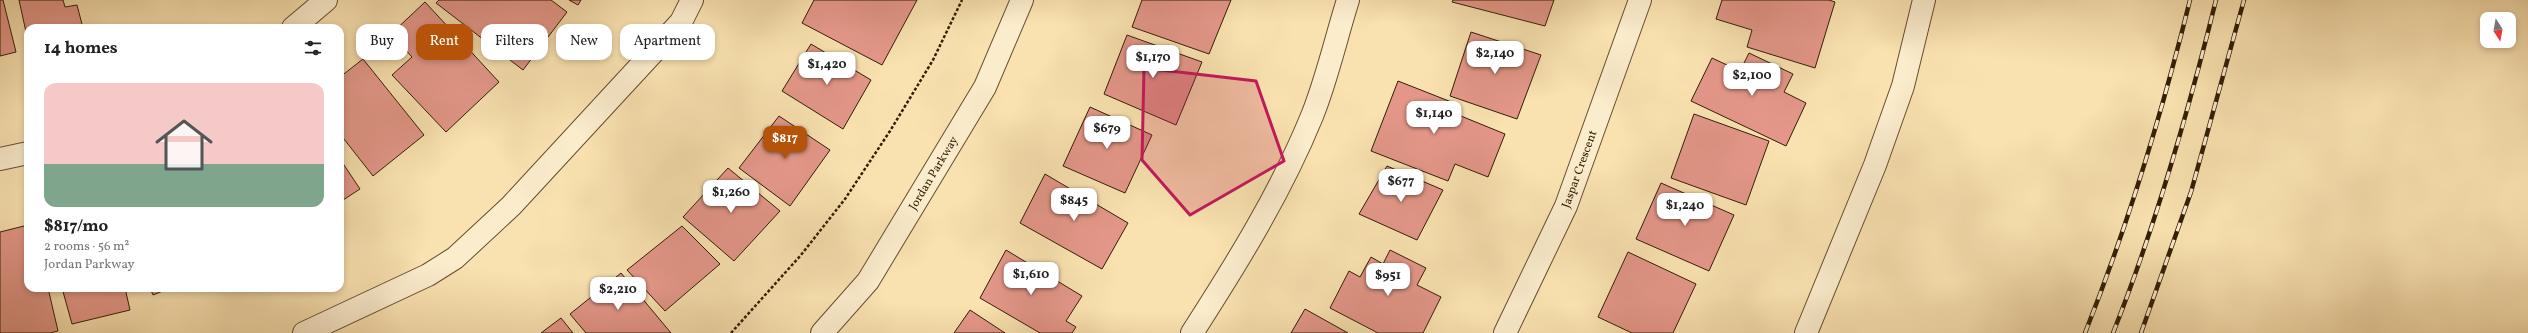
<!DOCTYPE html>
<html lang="en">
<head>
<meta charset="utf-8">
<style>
  body { margin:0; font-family:Vollkorn,serif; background:#f6f6f6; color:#222; height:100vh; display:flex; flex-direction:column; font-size:15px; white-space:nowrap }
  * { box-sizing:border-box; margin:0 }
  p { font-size:13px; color:#767676 }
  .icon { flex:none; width:22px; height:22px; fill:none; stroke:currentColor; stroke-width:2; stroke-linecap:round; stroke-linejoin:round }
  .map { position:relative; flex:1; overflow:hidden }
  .panel { position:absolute; left:24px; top:24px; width:320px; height:268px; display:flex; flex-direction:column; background:#fff; border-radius:12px; box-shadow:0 2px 6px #0003 }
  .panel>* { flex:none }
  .hud { position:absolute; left:356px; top:24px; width:380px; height:36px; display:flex; gap:8px }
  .needle { width:26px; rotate:169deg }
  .tools { position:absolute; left:2480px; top:12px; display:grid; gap:8px }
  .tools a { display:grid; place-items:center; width:36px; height:36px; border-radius:8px; background:#fff; box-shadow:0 2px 6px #0003; font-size:20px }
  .price { position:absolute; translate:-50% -34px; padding:0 9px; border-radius:8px; background:#fff; color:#222; font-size:13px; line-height:26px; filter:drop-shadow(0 1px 2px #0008) }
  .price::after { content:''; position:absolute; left:50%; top:24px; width:12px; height:9px; margin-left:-6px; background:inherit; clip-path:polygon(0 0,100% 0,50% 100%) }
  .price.current { background:#b45309; color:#fff }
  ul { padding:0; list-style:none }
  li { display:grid; align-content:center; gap:8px; height:212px; padding:0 20px }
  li+li { border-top:1px solid #e0e0e0 }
  li span { display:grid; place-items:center; height:124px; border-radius:12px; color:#555 }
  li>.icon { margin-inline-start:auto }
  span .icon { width:72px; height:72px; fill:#fffc; stroke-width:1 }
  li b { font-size:17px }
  h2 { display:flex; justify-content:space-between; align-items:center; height:48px; padding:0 20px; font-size:17px }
  .chip { padding:0 14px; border-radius:12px; background:#fff; box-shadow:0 2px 6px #0003; font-size:14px; line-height:36px }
  .chip.current { background:#b45309; color:#fff }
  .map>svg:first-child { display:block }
  .building { fill:#e49789; stroke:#321d05 }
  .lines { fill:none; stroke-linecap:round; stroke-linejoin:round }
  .service-casing { stroke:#644e30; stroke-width:24 }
  .minor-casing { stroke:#644e30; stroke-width:24 }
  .tertiary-casing { stroke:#644e30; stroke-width:24 }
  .path { stroke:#321d05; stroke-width:2.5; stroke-dasharray:3 2; stroke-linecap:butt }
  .service { stroke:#fbeccc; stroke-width:22 }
  .minor { stroke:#fbeccc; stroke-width:22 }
  .tertiary { stroke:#fbeccc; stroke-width:22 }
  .rail-casing { stroke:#321d05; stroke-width:4.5 }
  .rail { stroke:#fbeccc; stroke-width:3; stroke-dasharray:9; stroke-linecap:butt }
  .marked { fill:#c2185b; fill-opacity:0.2; stroke:#c2185b; stroke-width:3; stroke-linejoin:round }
  .labels { text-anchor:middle; stroke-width:3; stroke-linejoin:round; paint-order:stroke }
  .street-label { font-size:12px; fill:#321d05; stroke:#fbeccc }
</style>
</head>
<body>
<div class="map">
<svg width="2528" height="333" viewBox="0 0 2528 333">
  <rect width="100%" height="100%" fill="#f9e1b0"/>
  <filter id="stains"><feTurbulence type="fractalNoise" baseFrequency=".005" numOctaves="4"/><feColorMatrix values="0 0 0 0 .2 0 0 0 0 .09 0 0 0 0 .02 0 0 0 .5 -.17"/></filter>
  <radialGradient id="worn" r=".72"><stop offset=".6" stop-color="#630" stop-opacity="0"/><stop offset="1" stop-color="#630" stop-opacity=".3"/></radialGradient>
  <!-- building -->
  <g class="building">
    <polygon points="0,0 3,0 16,52 0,56"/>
    <polygon points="19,0 63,0 65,7 77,5 83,28 28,28 28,41"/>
    <polygon points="439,0 551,0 567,12 523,70 436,3"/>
    <polygon points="569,0 581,0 578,5"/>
    <polygon points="814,0 917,0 882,65 802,23"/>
    <polygon points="1142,0 1231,0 1209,54 1132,27"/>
    <polygon points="1453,0 1554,0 1545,26 1452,2"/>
    <polygon points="1722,0 1829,0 1835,2 1815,68 1747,47 1752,30 1716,19"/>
    <polygon points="425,2 499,82 446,132 392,75 412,57 391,34"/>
    <polygon points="1471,32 1541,55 1517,119 1450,96"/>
    <polygon points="1127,35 1202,62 1176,125 1104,94"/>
    <polygon points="811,44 871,80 843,129 782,91"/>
    <polygon points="1749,53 1793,74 1784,92 1806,103 1786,146 1691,101 1712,58 1740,71"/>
    <polygon points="363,59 424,135 373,176 340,134 340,77"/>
    <polygon points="1398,81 1459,105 1456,114 1505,134 1488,177 1455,164 1448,181 1371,151"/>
    <polygon points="1090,107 1152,135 1125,193 1063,166"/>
    <polygon points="1694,114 1769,141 1746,205 1671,178"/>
    <polygon points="779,116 830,150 790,206 739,168"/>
    <polygon points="340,159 360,189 340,202"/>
    <polygon points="1387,166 1443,190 1417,240 1359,214"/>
    <polygon points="728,168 780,211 734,261 683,217"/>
    <polygon points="1045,174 1128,223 1102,269 1020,223"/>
    <polygon points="1661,183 1734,215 1709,271 1636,239"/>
    <polygon points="28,225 28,288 48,288 58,331 50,333 0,333 0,232"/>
    <polygon points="682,226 720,264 665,311 627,270"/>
    <polygon points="1006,250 1082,296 1066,321 1076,327 1072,333 1040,333 980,298"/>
    <polygon points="1390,250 1426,268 1417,285 1441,297 1423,333 1378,333 1330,308 1349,271 1360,277 1371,257 1383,264"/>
    <polygon points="1628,252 1696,284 1673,333 1632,333 1598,317"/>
    <polygon points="621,273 671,333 586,333 570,314"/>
    <polygon points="62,288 125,288 130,310 72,324"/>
    <polygon points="150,288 170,288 153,295"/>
    <polygon points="1305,309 1348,333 1291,333"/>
    <polygon points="970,310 1005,333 954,333"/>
    <polygon points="561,318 573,333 541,333"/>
  </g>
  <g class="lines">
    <!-- service casing -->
    <g class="service-casing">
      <g id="service">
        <polyline points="304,333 428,275 455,258 511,206 681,22 692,0"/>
        <path d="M1192 333C1237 263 1281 192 1312 116 1327 79 1336 38 1348 0"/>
        <polyline points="1806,333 1875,165 1903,86 1924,0"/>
      </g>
    </g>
    <!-- minor casing -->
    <g class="minor-casing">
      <g id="minor">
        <polyline points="293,28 326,0"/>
        <polyline points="0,159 28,153"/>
        <polyline points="1505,333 1566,206 1640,0"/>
      </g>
    </g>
    <!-- tertiary casing -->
    <g class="tertiary-casing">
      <polyline id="tertiary" points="822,333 868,281 985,87 1022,0"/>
    </g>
    <!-- path -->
    <polyline class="path" points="731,333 801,255 845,199 890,131 933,60 962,0"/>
    <!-- service -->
    <use href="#service" class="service"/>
    <!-- minor -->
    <use href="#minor" class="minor"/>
    <!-- tertiary -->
    <use href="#tertiary" class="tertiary"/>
    <!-- rail casing -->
    <g class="rail-casing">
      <g id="rail">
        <path d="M2085 333C2128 225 2162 113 2190 0"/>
        <path d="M2113 333C2156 225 2188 113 2216 0"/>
        <polyline points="2141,333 2191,192 2244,0"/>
      </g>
    </g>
    <!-- rail -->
    <use href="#rail" class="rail"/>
  </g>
  <!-- marked area -->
  <path class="marked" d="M1144 68 1256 81 1284 161 1190 215 1142 160Z"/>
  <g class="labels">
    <!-- street labels -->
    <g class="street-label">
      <text transform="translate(1579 169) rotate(-70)" y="4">Jaspar Crescent</text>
      <text transform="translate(933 173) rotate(-59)" y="4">Jordan Parkway</text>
    </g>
  </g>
  <rect width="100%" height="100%" filter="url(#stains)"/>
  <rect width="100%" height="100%" fill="url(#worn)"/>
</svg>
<div class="tools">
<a><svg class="needle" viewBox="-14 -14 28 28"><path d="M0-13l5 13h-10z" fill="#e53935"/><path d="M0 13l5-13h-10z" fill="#767676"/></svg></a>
</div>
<b class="price" style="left:1495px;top:75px">$2,140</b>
<b class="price" style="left:1153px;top:79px">$1,170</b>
<b class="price" style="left:827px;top:86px">$1,420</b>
<b class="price" style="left:1752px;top:97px">$2,100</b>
<b class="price" style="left:1434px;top:135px">$1,140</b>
<b class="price" style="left:1107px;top:150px">$679</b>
<b class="price current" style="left:785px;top:160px">$817</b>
<b class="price" style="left:1401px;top:203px">$677</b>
<b class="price" style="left:731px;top:214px">$1,260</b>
<b class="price" style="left:1074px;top:222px">$845</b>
<b class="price" style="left:1685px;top:227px">$1,240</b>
<b class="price" style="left:1031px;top:296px">$1,610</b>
<b class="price" style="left:1388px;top:297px">$951</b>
<b class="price" style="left:618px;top:311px">$2,210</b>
<div class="hud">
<a class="chip">Buy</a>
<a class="chip current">Rent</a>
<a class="chip">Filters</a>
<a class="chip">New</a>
<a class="chip">Apartment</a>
</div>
<section class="panel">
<h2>14 homes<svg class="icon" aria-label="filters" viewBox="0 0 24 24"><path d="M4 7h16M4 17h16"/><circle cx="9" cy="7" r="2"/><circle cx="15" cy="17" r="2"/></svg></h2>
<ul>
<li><span style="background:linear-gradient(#f6c9c9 65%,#7fa58c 0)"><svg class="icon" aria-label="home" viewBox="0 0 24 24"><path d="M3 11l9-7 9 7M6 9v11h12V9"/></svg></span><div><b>$817/mo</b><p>2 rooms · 56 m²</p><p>Jordan Parkway</p></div></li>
</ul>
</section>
</div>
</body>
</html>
